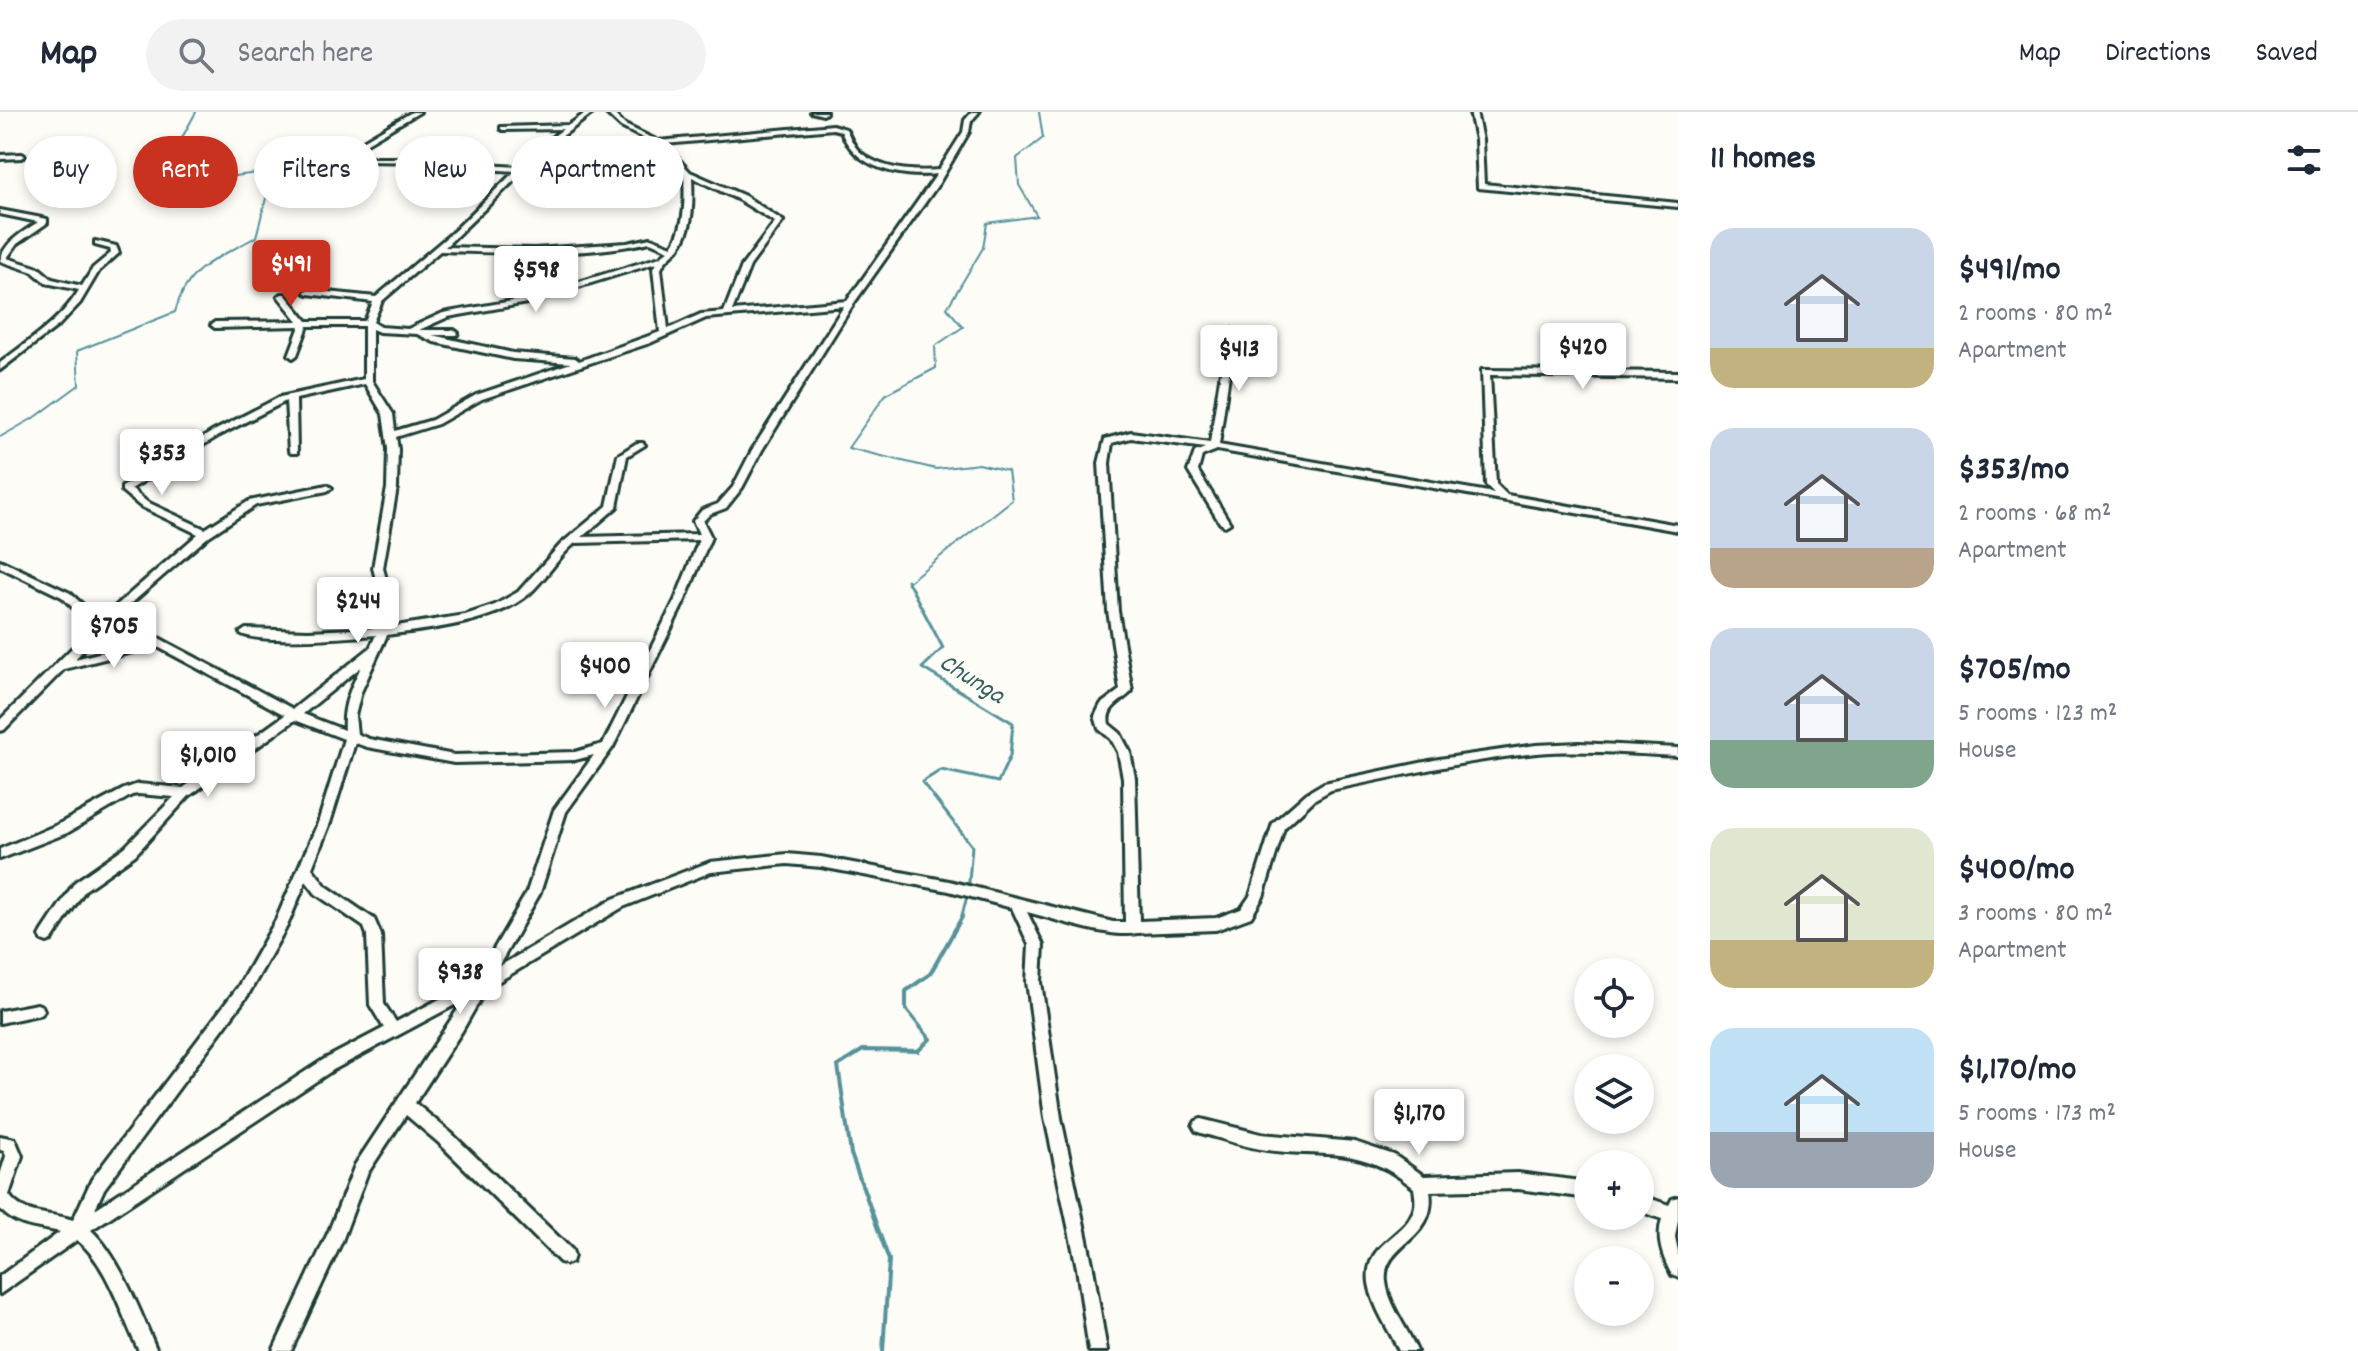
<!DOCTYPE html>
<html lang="en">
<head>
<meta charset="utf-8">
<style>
  body { margin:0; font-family:Dekko,sans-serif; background:#f2f2f3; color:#1f2937; height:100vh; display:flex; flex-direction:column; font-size:30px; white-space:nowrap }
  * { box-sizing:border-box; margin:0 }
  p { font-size:26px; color:#747a83 }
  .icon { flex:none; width:44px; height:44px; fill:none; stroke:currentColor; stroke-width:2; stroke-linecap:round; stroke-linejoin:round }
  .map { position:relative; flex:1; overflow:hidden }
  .panel { display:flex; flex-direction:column; background:#fff; width:680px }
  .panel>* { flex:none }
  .top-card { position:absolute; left:24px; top:24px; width:760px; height:72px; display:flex; gap:16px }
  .controls { position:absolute; left:1574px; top:846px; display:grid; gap:16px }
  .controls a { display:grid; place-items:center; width:80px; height:80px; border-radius:50%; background:#fff; box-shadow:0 4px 12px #0003; font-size:40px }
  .price { position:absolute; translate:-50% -68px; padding:0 18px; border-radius:8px; background:#fff; color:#222; font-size:26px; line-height:52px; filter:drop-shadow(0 2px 4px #0008) }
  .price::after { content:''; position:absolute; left:50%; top:48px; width:24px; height:18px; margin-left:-12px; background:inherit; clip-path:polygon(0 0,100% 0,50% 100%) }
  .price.selected { background:#c8321e; color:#fff }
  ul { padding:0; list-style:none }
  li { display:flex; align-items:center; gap:24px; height:200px; padding:0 32px }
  li span { display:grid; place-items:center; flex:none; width:224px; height:160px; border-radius:24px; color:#555 }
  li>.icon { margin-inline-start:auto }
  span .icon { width:96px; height:96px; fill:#fffc; stroke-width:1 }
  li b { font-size:34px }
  h2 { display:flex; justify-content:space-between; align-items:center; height:96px; padding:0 32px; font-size:34px }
  .chip { padding:0 28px; border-radius:36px; background:#fff; box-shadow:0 4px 12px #0003; font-size:28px; line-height:72px }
  .chip.selected { background:#c8321e; color:#fff }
  header { display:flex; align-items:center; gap:48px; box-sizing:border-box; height:112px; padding:0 40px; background:#fff; border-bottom:2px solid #e0e1e3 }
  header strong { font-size:38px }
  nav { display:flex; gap:44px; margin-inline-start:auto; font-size:28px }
  .search { width:560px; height:72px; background:#f2f2f3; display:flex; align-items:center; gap:20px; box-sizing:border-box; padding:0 28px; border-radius:44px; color:#747a83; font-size:30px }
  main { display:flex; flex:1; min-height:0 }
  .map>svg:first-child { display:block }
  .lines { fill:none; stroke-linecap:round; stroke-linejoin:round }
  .stream-far2 { stroke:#579299; stroke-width:2 }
  .stream-far1 { stroke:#579299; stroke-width:3 }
  .stream { stroke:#579299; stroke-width:4 }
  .minor-casing { stroke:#1f3d34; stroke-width:6 }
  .minor { fill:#fdfcf7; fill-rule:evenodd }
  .labels { text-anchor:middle; stroke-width:6; stroke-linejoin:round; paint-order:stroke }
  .water-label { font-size:26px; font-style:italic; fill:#36605e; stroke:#fdfcf7 }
</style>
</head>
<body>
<header>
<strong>Map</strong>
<div class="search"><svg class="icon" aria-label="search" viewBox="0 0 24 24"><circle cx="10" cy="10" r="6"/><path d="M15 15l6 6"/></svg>Search here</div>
<nav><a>Map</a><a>Directions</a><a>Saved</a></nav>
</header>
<main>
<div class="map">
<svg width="1678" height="1239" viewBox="0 0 1678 1239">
  <rect width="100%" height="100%" fill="#fdfcf7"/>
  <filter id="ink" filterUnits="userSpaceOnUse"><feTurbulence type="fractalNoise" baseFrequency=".0125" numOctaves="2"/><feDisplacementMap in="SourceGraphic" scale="16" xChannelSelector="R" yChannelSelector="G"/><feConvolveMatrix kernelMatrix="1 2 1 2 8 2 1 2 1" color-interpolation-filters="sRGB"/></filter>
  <g filter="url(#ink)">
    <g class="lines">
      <!-- stream-far2 -->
      <g class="stream-far2">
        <path d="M0 325 37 304 79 273 77 239 175 200C187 154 217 147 256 125L273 59 227 65 204 55 178 33 196 0"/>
        <polyline points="908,470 1012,388 1008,359 979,352 936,357 848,336 886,282 936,256 935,234 963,215 947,196 983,136 987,111 1037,104 1019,73 1017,46 1043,26 1039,0"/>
      </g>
      <!-- stream-far1 -->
      <polyline class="stream-far1" points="907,468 943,536 922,556 1013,611 1010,644 998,670 941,658 922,670 972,734 968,781 961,807"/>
      <!-- stream -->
      <polyline class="stream" points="883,1239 889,1148 851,1042 838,954 863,938 918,939 930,927 906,897 906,879 930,862 962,805"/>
      <!-- minor casing -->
      <g class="minor-casing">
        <g id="minor">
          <path d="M412 0H420L367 31 358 42 359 46H438L467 52 519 55 542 33 563 17 503 18 501 17V15L569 13 587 0H594L552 32 611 37 613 38V40L547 35 525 58 445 135 535 137 627 131 651 126 672 134C686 112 685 87 684 61L663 36 621 15 605 0H612L625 13 658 29 833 13 846 17C850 25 853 33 859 39 880 58 913 60 939 58L963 20 965 8 972 0H979L971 9 969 20 939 71 854 191 762 338 742 376 726 396 710 402 703 409 711 425 685 488 613 635 566 700 540 781 498 855 613 787 710 750 787 742 821 745 949 769 1113 810H1125L1123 666 1118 640 1111 627 1099 617 1095 604 1101 592 1120 578 1108 499 1099 351 1105 327 1131 320 1210 331 1227 220 1231 217 1235 220 1219 333 1494 381 1486 373 1482 258 1678 260V266L1490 263 1496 372 1507 383 1678 413V419L1217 338 1202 344 1198 359 1230 411 1225 414 1220 411 1188 359 1195 340 1205 336 1131 326 1112 331 1109 351 1118 499 1132 579C1122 590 1105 595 1109 612L1120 621 1130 640 1135 666 1139 809 1216 806 1241 797 1250 784 1273 711 1307 681 1324 671 1439 647 1536 633 1579 631 1678 636V644C1631 642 1584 637 1537 641 1468 648 1399 664 1331 678L1315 687 1284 716 1263 785 1251 805 1216 818 1137 821C1111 827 1055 807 1027 800L1043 833 1041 870 1061 1006 1093 1156 1107 1239H1089L1077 1156 1045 1006 1027 870 1029 833 1012 796 949 779 821 755 787 752 711 760 623 795 486 877 462 919 415 991 451 1021 572 1138 574 1144 572 1150 566 1152 560 1150 439 1031 406 1003 367 1062 342 1129 291 1239H273L329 1119 355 1053 464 888 333 958 91 1118C119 1143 142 1204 157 1239H139C122 1205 108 1152 77 1128L0 1182V1164L60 1120C38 1115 16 1115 0 1097V1063L6 1044 4 1039 0 1038V1024L15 1027 22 1044 9 1083C24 1105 51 1100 73 1108L92 1067 238 875 276 808 318 711 344 627 295 608 189 684 135 743 85 778 52 828 47 830 42 828 40 824 42 820 75 770 125 735 174 685 138 682 132 683 67 721 0 747V737L57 713 124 677 138 672 183 676 285 603 156 534 64 557 4 618 0 619V608L96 512 87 510 62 485 0 455V448L70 481 95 504 102 506 198 422 140 394 122 379V375L212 320 280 285 364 267V214H308L297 243 293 246 289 243 300 214 215 216 211 213 215 210 298 209 278 184 282 182H285L307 209H365L373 190 308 182 304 180 308 178 376 185 454 119 515 59 467 56 438 50 354 49 352 42 363 29ZM833 17 841 19C855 57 901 66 937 62L847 189 732 199 750 154 783 109 745 84 690 60 665 32ZM692 65 739 88 775 110 742 154 724 200 701 202 668 217 661 157C665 147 672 144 678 137 694 117 693 89 692 65ZM650 130 669 138 660 145 523 187 443 201 408 217 381 215 373 210 382 189 440 139C510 141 582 145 650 130ZM656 151 653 157 660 220 579 249 575 246 513 241 432 223H457L458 221 454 218H419L448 205 527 191ZM844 194 752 338 733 375 718 392 702 398 693 409 699 422 582 425 617 395 627 344 645 333 643 331H637L618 343 607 394 561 432 518 480 495 493 465 503 390 515 392 490 383 456 397 376 398 337 396 325 438 312 482 287 650 231 706 206ZM372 217 379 220 417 222 434 230 513 247 571 251 476 283 432 308 395 319 393 302 372 269ZM365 272 383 302 388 337 387 376 373 456 382 490 379 516 308 519 246 517 240 521C258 533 351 525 376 523L370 536 293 597 136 514 112 508 209 424 256 393 327 379 332 376 327 373 249 389 205 417 147 390 131 377 218 324 286 289 289 339 291 341H297L296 287ZM699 428 675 488 603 632 575 640 454 643 369 627 357 622 355 604 361 580 387 523C431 517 495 511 529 482 546 467 557 446 575 431ZM106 514 128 520 146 529 75 547ZM361 555C351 575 342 594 344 618L303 602ZM355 631 367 635 454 651 575 648 594 643 554 698 527 780 476 868 396 910 384 892 381 823 374 807 326 774 312 756 330 711ZM306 769 316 782 364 815 367 823 370 893 384 916 323 948 95 1097 104 1077 248 883 287 814Z"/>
          <polygon points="811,0 826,0 826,1 823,3"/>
          <polygon points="1470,0 1476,0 1482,28 1484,72 1678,91 1678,95 1478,76 1476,28"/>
          <polygon points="0,43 22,42 25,44 22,46 0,47"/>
          <path d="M0 98 47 107V111L17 132 7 146 39 156 52 167 82 174 93 156 111 141 110 137 95 133V129L116 134 119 141 99 159 80 191 59 213 0 258V251C28 229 61 209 79 178L46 171 33 160 0 149C4 130 23 120 38 110L0 102Z"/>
          <polygon points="37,892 42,894 44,898 42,902 0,911 0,899"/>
          <path d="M1201 1007 1261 1022 1355 1030 1394 1043 1424 1064 1518 1061 1588 1070V1086L1518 1077 1430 1079C1438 1129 1381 1131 1386 1170 1389 1194 1408 1217 1417 1239H1399C1389 1217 1373 1196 1369 1171 1364 1131 1402 1127 1413 1100 1417 1092 1415 1084 1414 1076 1360 1032 1329 1046 1267 1038 1245 1035 1223 1027 1201 1021L1196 1019 1193 1014 1196 1009Z"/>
          <path d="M1640 1083 1669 1093 1672 1087 1678 1085V1108L1675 1125 1678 1139V1165L1672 1163C1662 1144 1656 1127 1662 1107L1640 1099Z"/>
        </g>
      </g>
      <!-- minor -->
      <use href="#minor" class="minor"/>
    </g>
  </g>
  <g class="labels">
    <!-- water labels -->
    <g class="water-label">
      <text transform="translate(973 565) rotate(32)" y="9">Chunga</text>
    </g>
  </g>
</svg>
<div class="controls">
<a><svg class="icon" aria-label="locate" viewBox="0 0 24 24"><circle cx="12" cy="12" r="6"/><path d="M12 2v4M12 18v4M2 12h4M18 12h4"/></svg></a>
<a><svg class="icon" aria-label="layers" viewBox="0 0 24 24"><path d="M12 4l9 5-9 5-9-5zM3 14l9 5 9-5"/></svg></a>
<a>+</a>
<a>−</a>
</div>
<b class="price selected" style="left:291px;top:196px">$491</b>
<b class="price" style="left:536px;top:202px">$598</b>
<b class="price" style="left:1583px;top:279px">$420</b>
<b class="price" style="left:1239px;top:281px">$413</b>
<b class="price" style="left:162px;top:385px">$353</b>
<b class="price" style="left:358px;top:533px">$244</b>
<b class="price" style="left:114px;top:558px">$705</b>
<b class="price" style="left:605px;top:598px">$400</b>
<b class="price" style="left:208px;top:687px">$1,010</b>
<b class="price" style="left:460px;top:904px">$938</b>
<b class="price" style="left:1419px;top:1045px">$1,170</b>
<div class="top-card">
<a class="chip">Buy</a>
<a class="chip selected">Rent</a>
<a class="chip">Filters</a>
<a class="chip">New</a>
<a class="chip">Apartment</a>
</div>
</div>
<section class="panel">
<h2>11 homes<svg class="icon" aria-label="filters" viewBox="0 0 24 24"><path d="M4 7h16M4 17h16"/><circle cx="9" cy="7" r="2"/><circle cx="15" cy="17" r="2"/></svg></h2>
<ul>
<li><span style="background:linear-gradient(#c9d6e8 75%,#c2b280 0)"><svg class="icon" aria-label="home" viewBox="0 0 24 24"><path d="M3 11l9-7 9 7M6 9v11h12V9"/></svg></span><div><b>$491/mo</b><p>2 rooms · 80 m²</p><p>Apartment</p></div></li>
<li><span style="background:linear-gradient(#c9d6e8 75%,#b9a48a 0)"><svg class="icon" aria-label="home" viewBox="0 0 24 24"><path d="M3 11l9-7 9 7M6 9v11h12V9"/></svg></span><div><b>$353/mo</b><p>2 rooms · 68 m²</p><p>Apartment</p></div></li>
<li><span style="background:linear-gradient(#c9d6e8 70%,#7fa58c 0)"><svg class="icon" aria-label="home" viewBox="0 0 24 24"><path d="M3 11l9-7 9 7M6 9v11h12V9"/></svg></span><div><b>$705/mo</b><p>5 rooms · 123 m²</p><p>House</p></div></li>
<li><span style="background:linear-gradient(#dfe7d0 70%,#c2b280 0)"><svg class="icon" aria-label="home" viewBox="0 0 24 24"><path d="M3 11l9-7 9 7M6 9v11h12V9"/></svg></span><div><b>$400/mo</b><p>3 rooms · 80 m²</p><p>Apartment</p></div></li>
<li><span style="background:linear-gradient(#bfe0f5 65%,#9aa5b1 0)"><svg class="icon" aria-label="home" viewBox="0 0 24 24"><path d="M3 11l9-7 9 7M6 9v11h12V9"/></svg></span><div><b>$1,170/mo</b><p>5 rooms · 173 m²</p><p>House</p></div></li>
</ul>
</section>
</main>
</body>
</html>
